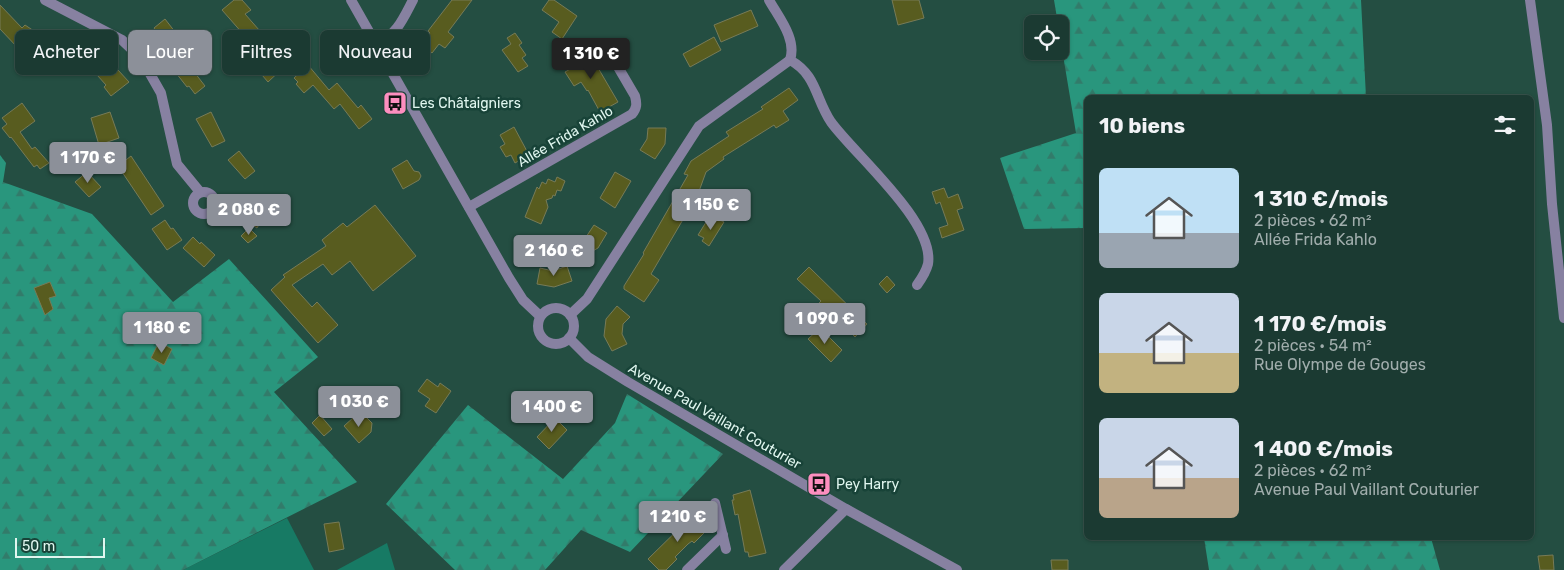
<!DOCTYPE html>
<html lang="fr">
<head>
<meta charset="utf-8">
<style>
  body { margin:0; font-family:Rubik,sans-serif; background:#24413a; color:#f1f3f6; height:100vh; display:flex; flex-direction:column; font-size:19px; white-space:nowrap }
  * { box-sizing:border-box; margin:0 }
  p { font-size:16px; color:#a0adac }
  .icon { flex:none; width:28px; height:28px; fill:none; stroke:currentColor; stroke-width:2; stroke-linecap:round; stroke-linejoin:round }
  .map { position:relative; flex:1; overflow:hidden }
  .side { position:absolute; left:1084px; top:95px; width:450px; height:445px; display:flex; flex-direction:column; background:#1b3a32; border-radius:8px; box-shadow:0 1px 4px #0004,0 0 0 1px #39544d }
  .side>* { flex:none }
  .hud { position:absolute; left:15px; top:30px; width:475px; height:45px; display:flex; gap:10px }
  .tools { position:absolute; left:1024px; top:15px; display:grid; gap:10px }
  .tools a { display:grid; place-items:center; width:45px; height:45px; border-radius:8px; background:#1b3a32; box-shadow:0 1px 4px #0004,0 0 0 1px #39544d; font-size:25px }
  .scale { position:absolute; left:15px; bottom:12px; width:90px; box-sizing:border-box; padding-left:5px; border:2px solid #e0f6ef; border-top:0; font-size:14px; line-height:18px; white-space:nowrap; color:#e0f6ef; -webkit-text-stroke:4px #184338; paint-order:stroke }
  .price { position:absolute; translate:-50% -42px; padding:0 11px; border-radius:5px; background:#8c9099; color:#fff; font-size:16px; line-height:32px; filter:drop-shadow(0 1px 2px #0008) }
  .price::after { content:''; position:absolute; left:50%; top:30px; width:15px; height:11px; margin-left:-8px; background:inherit; clip-path:polygon(0 0,100% 0,50% 100%) }
  .price.active { background:#222; color:#fff }
  ul { padding:0; list-style:none }
  li { display:flex; align-items:center; gap:15px; height:125px; padding:0 15px }
  li span { display:grid; place-items:center; flex:none; width:140px; height:100px; border-radius:8px; color:#555 }
  li>.icon { margin-inline-start:auto }
  span .icon { width:60px; height:60px; fill:#fffc; stroke-width:1 }
  li b { font-size:21px }
  h2 { display:flex; justify-content:space-between; align-items:center; height:60px; padding:0 15px; font-size:21px }
  .chip { padding:0 18px; border-radius:8px; background:#1b3a32; box-shadow:0 1px 4px #0004,0 0 0 1px #39544d; font-size:18px; line-height:45px }
  .chip.active { background:#8c9099; color:#fff }
  .map>svg:first-child { display:block }
  .green { fill:#177a64 }
  .forest { fill:url(#forest-firs) }
  .building { fill:#585c1f; stroke:#777b57 }
  .lines { fill:none; stroke-linecap:round; stroke-linejoin:round }
  .street { stroke:#8781a1; stroke-width:10 }
  .labels { text-anchor:middle; stroke-width:5; stroke-linejoin:round; paint-order:stroke }
  .poi-label { font-size:14px; fill:#e0f6ef; stroke:#184338; text-anchor:start }
  .street-label { font-size:14px; fill:#e0f6ef; stroke:#184338 }
</style>
</head>
<body>
<div class="map">
<svg width="1564" height="570" viewBox="0 0 1564 570">
  <defs>
    <pattern id="forest-firs" width="22" height="20" patternUnits="userSpaceOnUse" patternTransform="scale(1.25)"><rect width="22" height="20" fill="#29967d"/><path d="M5 1l3.5 6h-7zM16 11l3.5 6h-7z" fill="#327b6a"/></pattern>
  </defs>
  <rect width="100%" height="100%" fill="#244e42"/>
  <!-- green -->
  <g class="green">
    <polygon points="287,518 314,570 183,570"/>
    <polygon points="387,543 395,570 337,570"/>
  </g>
  <!-- forest -->
  <g class="forest">
    <polygon points="1054,0 1361,0 1366,97 1086,98 1086,228 1024,229 1000,158 1076,133 1060,37 1060,24 1058,24"/>
    <polygon points="0,155 6,163 3,182 92,214 173,302 229,259 318,357 274,392 357,482 183,570 0,570"/>
    <polygon points="627,394 723,454 630,552 581,530 545,570 455,570 386,504 468,405 563,479 615,423"/>
    <polygon points="1204,538 1431,538 1440,570 1209,570"/>
  </g>
  <!-- building -->
  <g class="building">
    <polygon points="234,0 242,0 251,10 245,14 267,39 262,43 284,67 268,82 256,68 261,64 239,40 244,35 222,10"/>
    <polygon points="452,0 472,0 448,32 454,37 445,48 439,44 432,53 421,44 430,33 428,31"/>
    <polygon points="549,0 554,0 577,16 562,39 552,32 559,22 542,10"/>
    <polygon points="892,0 919,0 924,18 898,25"/>
    <polygon points="0,5 22,28 25,25 52,43 42,57 31,49 30,51 20,44 18,48 0,29"/>
    <polygon points="751,10 758,26 721,42 714,25"/>
    <polygon points="165,19 179,37 166,47 155,34 157,32 154,28"/>
    <polygon points="515,33 522,43 519,45 526,55 522,58 528,66 518,72 502,50 511,44 507,38"/>
    <polygon points="65,34 96,56 86,69 66,55 65,57 54,50"/>
    <polygon points="714,37 721,50 690,67 683,54"/>
    <polygon points="587,49 618,102 600,112 588,90 587,91 581,82 574,86 565,72 574,67 570,59"/>
    <polygon points="188,64 205,86 195,94 189,86 187,87 176,73"/>
    <polygon points="110,65 116,72 118,70 129,82 111,96 104,87 106,85 97,75"/>
    <polygon points="308,65 329,90 337,83 358,108 361,105 372,119 359,129 340,104 334,109 313,85 304,93 296,84 298,82 294,78"/>
    <polygon points="789,88 798,100 783,111 789,120 776,128 774,125 723,157 724,159 706,172 698,194 651,274 659,280 644,302 624,289 624,286 644,254 643,253 688,175 684,174 691,161 729,136 726,132 763,109 761,107"/>
    <polygon points="22,103 35,121 20,132 32,149 35,147 49,163 40,169 37,165 34,167 11,137 10,138 2,128 7,124 2,118"/>
    <polygon points="110,112 119,138 99,145 91,118"/>
    <polygon points="211,112 225,141 212,147 196,119"/>
    <polygon points="514,127 529,155 515,163 511,155 506,157 500,147 505,144 500,135"/>
    <polygon points="648,128 666,128 665,144 655,159 640,150 647,139"/>
    <polygon points="239,151 255,171 245,179 228,160"/>
    <polygon points="131,156 164,206 151,215 118,166"/>
    <polygon points="407,160 414,171 419,172 421,176 419,180 403,189 392,169"/>
    <polygon points="87,172 101,187 89,197 75,182"/>
    <polygon points="615,172 631,181 615,208 600,198"/>
    <polygon points="557,177 565,181 561,191 557,190 555,196 553,195 552,198 546,200 548,207 541,224 525,217 537,187 539,189 542,182 546,184 548,179 555,182"/>
    <polygon points="944,188 948,198 958,194 963,208 957,210 964,230 942,238 939,228 948,225 940,202 936,204 932,192"/>
    <polygon points="259,197 271,205 257,228 243,219 251,207 253,208"/>
    <polygon points="375,205 416,256 373,291 350,261 332,275 323,264 292,285 312,307 317,302 338,325 318,343 271,290 285,277 283,275 326,246 322,240 343,223 347,227"/>
    <polygon points="716,218 724,222 709,246 702,241 704,238 698,235 708,219 713,222"/>
    <polygon points="165,220 171,229 173,228 182,240 167,250 152,229"/>
    <polygon points="594,225 607,233 598,248 584,256 576,243 586,237"/>
    <polygon points="249,228 257,236 248,243 241,236"/>
    <polygon points="193,237 200,244 201,242 215,255 204,267 183,248"/>
    <polygon points="567,266 572,281 554,287 537,284 540,268 553,271"/>
    <polygon points="809,267 867,324 855,337 828,308 826,310 819,303 821,301 797,279"/>
    <polygon points="887,276 895,285 887,293 879,284"/>
    <polygon points="50,282 56,296 49,298 53,309 45,315 34,288"/>
    <polygon points="617,306 630,317 623,324 622,334 627,344 612,351 604,336 606,319"/>
    <polygon points="820,328 842,350 831,362 808,339"/>
    <polygon points="159,342 172,349 164,365 151,358"/>
    <polygon points="427,379 438,387 440,383 451,391 436,413 425,406 430,399 418,391"/>
    <polygon points="320,415 332,429 324,436 312,423"/>
    <polygon points="355,416 365,416 372,423 371,432 359,443 344,426"/>
    <polygon points="555,418 567,430 549,449 537,437"/>
    <polygon points="750,490 766,553 749,557 748,552 745,552 738,514 735,515 732,500 734,500 733,495"/>
    <polygon points="694,514 707,526 703,530 705,532 694,543 692,541 688,544 675,557 677,559 666,570 659,570 648,559"/>
    <polygon points="339,522 344,549 329,552 324,524"/>
    <polygon points="1553,555 1554,570 1540,570 1538,556"/>
    <polygon points="1051,560 1068,560 1068,570 1052,570"/>
  </g>
  <g class="lines">
    <!-- street -->
    <g class="street">
      <polyline points="45,0 122,40 141,58 161,93 177,164 200,192"/>
      <polyline points="351,0 509,278 523,300 540,316"/>
      <path d="M769 0C779 18 797 39 790 60"/>
      <polyline points="1530,0 1547,125 1552,204 1564,318"/>
      <path d="M377 45C398 32 402 21 413 0"/>
      <path d="M790 60C817 75 815 98 831 122 854 154 935 222 928 264 926 272 922 278 917 285"/>
      <circle cx="204" cy="203" r="11"/>
      <path d="M469 207 632 114C637 108 637 104 635 96L604 43"/>
      <circle cx="556" cy="326" r="18"/>
      <polyline points="570,315 587,299 699,126 790,60"/>
      <polyline points="569,338 588,357 628,382 846,509 957,570"/>
      <polyline points="715,503 726,549"/>
      <polyline points="687,570 723,535"/>
      <polyline points="784,570 846,509"/>
    </g>
  </g>
  <!-- icons -->
  <defs>
    <g id="bus-square" transform="scale(1.25)"><rect x="-9" y="-9" width="18" height="18" rx="4" fill="#fd8ebf" stroke="#184338"/><path d="M-5-6H5V4H4V6H2V4H-2V6H-4V4H-5ZM-3.5-4V0h7V-4ZM-3.5 1.2v1.5H-2V1.2ZM2 1.2v1.5H3.5V1.2Z" fill="#111"/></g>
  </defs>
  <g fill-rule="evenodd">
    <use href="#bus-square" x="395" y="103"/>
    <use href="#bus-square" x="819" y="484"/>
  </g>
  <g class="labels">
    <!-- poi labels -->
    <g class="poi-label">
      <text x="412" y="108">Les Châtaigniers</text>
      <text x="836" y="489">Pey Harry</text>
    </g>
    <!-- street labels -->
    <g class="street-label">
      <text transform="translate(565 136) rotate(-30)" y="5">Allée Frida Kahlo</text>
      <text transform="translate(715 416) rotate(30)" y="5">Avenue Paul Vaillant Couturier</text>
    </g>
  </g>
</svg>
<div class="tools">
<a><svg class="icon" aria-label="locate" viewBox="0 0 24 24"><circle cx="12" cy="12" r="6"/><path d="M12 2v4M12 18v4M2 12h4M18 12h4"/></svg></a>
</div>
<div class="scale">50 m</div>
<b class="price active" style="left:591px;top:80px">1 310 €</b>
<b class="price" style="left:88px;top:184px">1 170 €</b>
<b class="price" style="left:711px;top:231px">1 150 €</b>
<b class="price" style="left:249px;top:236px">2 080 €</b>
<b class="price" style="left:554px;top:277px">2 160 €</b>
<b class="price" style="left:825px;top:345px">1 090 €</b>
<b class="price" style="left:162px;top:354px">1 180 €</b>
<b class="price" style="left:359px;top:428px">1 030 €</b>
<b class="price" style="left:552px;top:433px">1 400 €</b>
<b class="price" style="left:678px;top:543px">1 210 €</b>
<div class="hud">
<a class="chip">Acheter</a>
<a class="chip active">Louer</a>
<a class="chip">Filtres</a>
<a class="chip">Nouveau</a>
</div>
<section class="side">
<h2>10 biens<svg class="icon" aria-label="filters" viewBox="0 0 24 24"><path d="M4 7h16M4 17h16"/><circle cx="9" cy="7" r="2"/><circle cx="15" cy="17" r="2"/></svg></h2>
<ul>
<li><span style="background:linear-gradient(#bfe0f5 65%,#9aa5b1 0)"><svg class="icon" aria-label="home" viewBox="0 0 24 24"><path d="M3 11l9-7 9 7M6 9v11h12V9"/></svg></span><div><b>1 310 €/mois</b><p>2 pièces · 62 m²</p><p>Allée Frida Kahlo</p></div></li>
<li><span style="background:linear-gradient(#c9d6e8 60%,#c2b280 0)"><svg class="icon" aria-label="home" viewBox="0 0 24 24"><path d="M3 11l9-7 9 7M6 9v11h12V9"/></svg></span><div><b>1 170 €/mois</b><p>2 pièces · 54 m²</p><p>Rue Olympe de Gouges</p></div></li>
<li><span style="background:linear-gradient(#c9d6e8 60%,#b9a48a 0)"><svg class="icon" aria-label="home" viewBox="0 0 24 24"><path d="M3 11l9-7 9 7M6 9v11h12V9"/></svg></span><div><b>1 400 €/mois</b><p>2 pièces · 62 m²</p><p>Avenue Paul Vaillant Couturier</p></div></li>
</ul>
</section>
</div>
</body>
</html>
